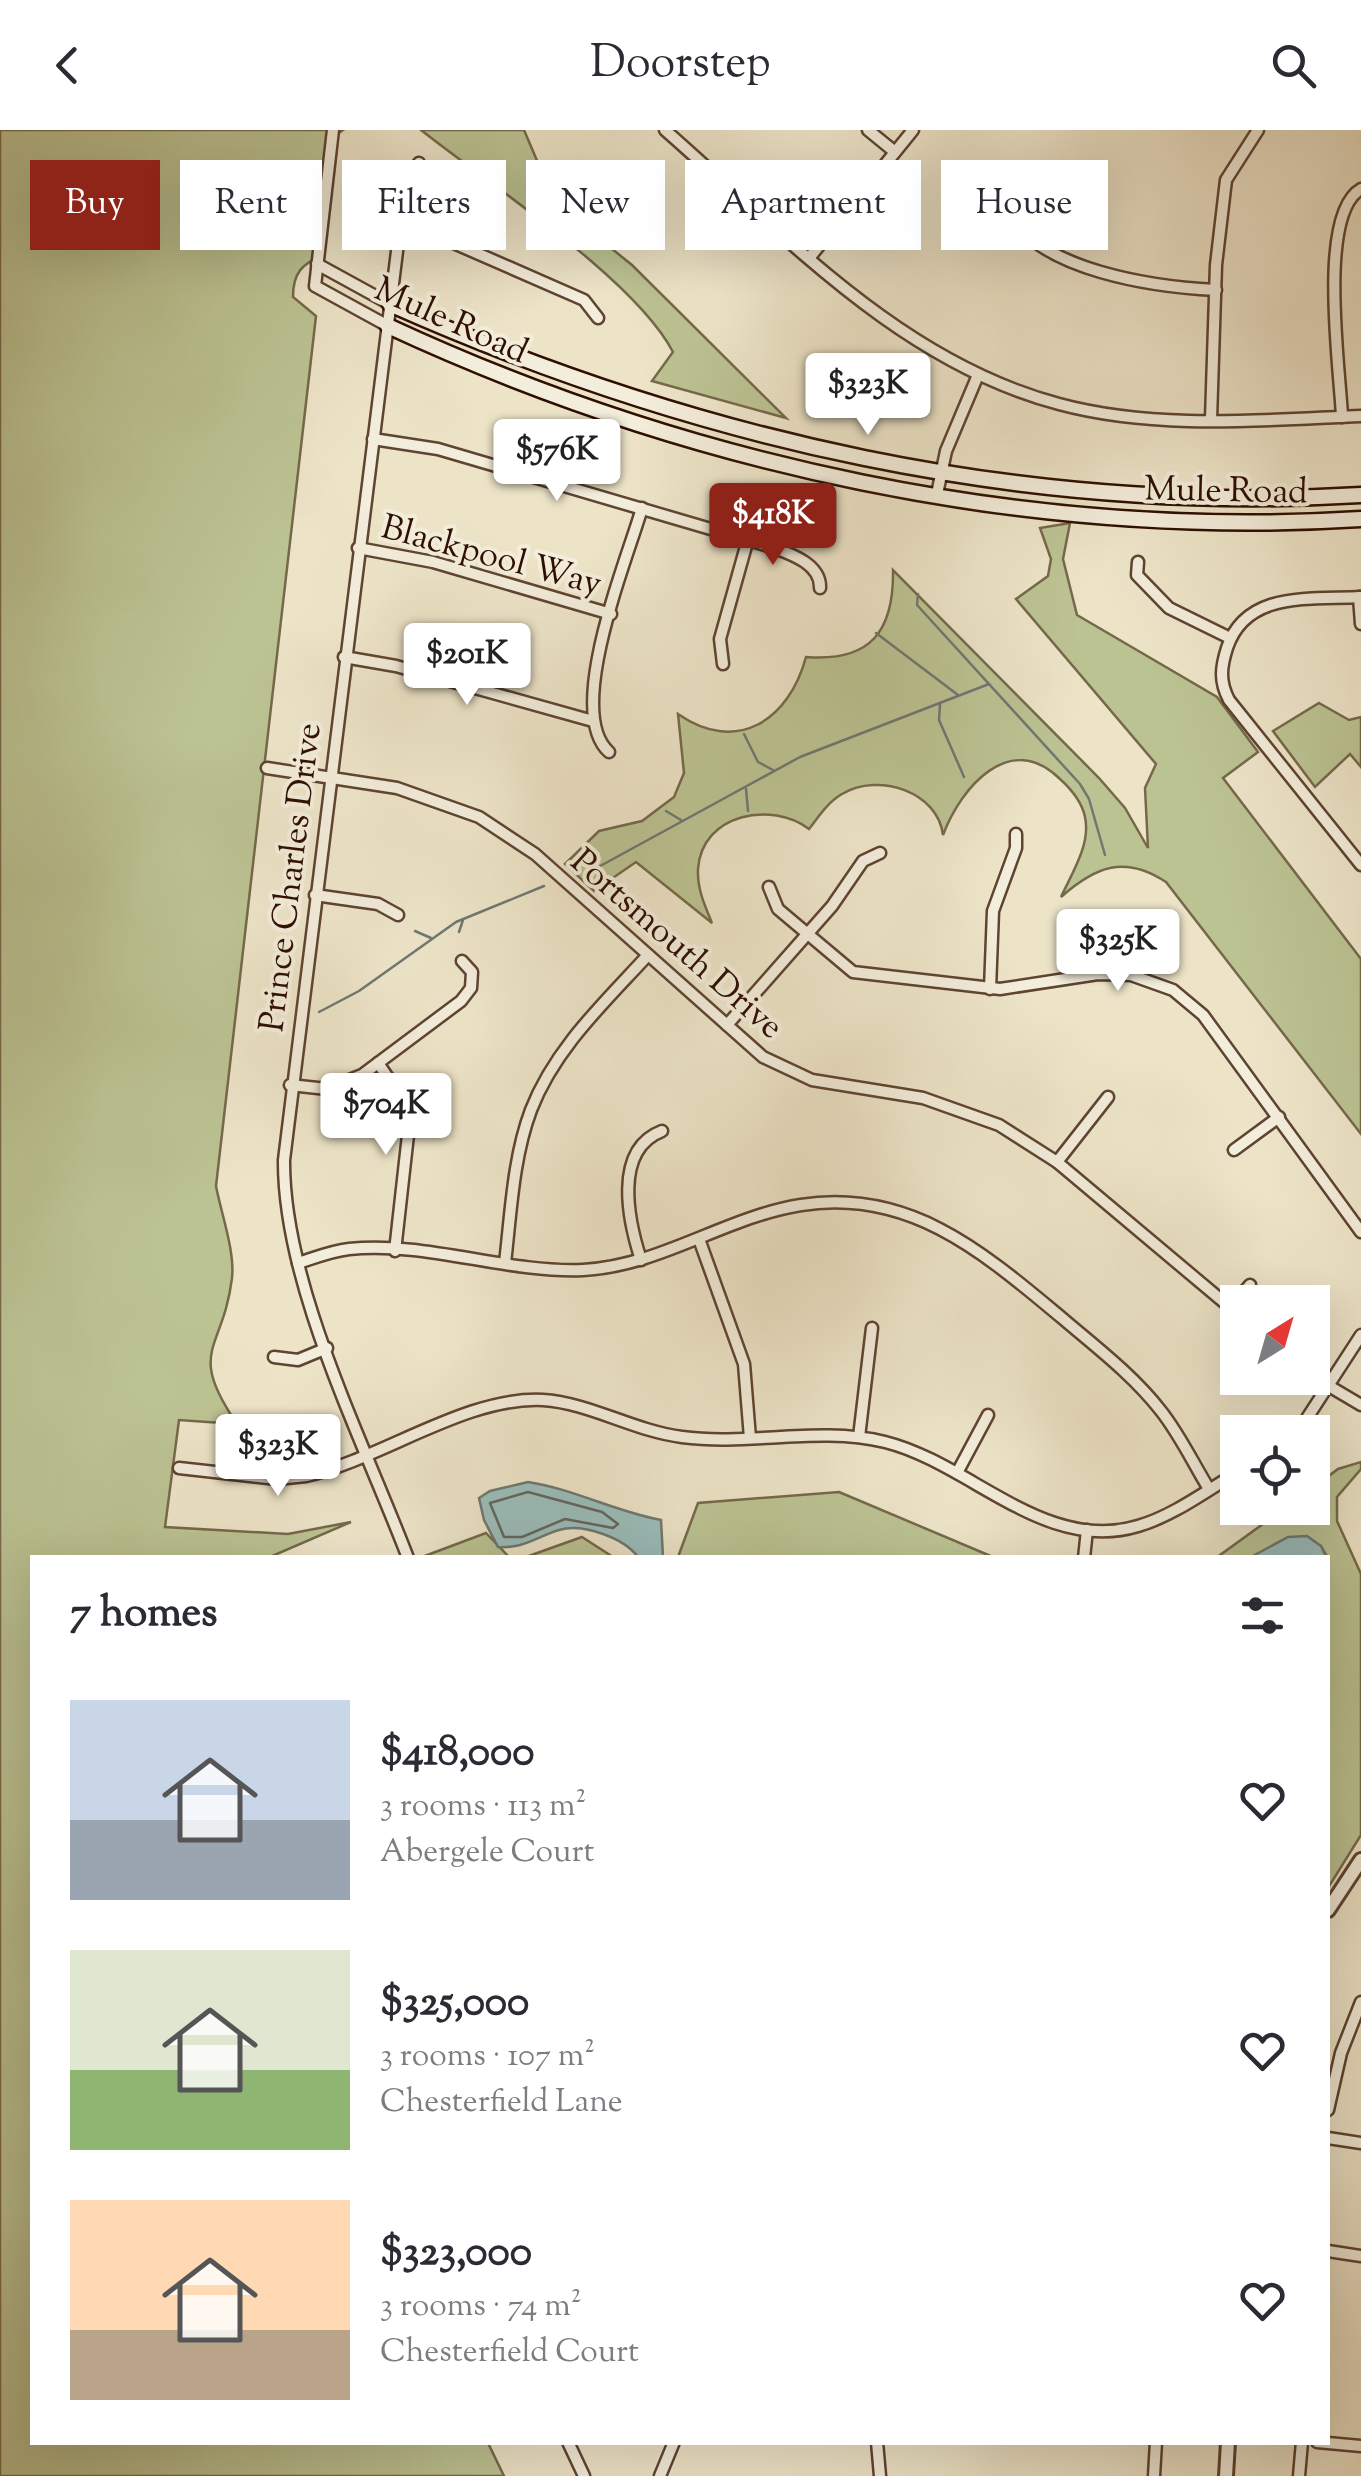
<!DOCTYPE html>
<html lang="en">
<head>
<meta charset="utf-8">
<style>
  body { margin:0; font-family:"Sorts Mill Goudy",serif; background:#f2f2f3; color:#2b2b33; height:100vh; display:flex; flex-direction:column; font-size:38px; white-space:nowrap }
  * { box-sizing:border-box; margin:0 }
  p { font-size:32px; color:#7c7c81 }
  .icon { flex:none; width:55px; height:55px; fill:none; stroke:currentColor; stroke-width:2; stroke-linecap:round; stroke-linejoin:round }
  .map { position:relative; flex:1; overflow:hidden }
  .drawer { position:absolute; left:30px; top:1425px; width:1300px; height:890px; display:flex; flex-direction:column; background:#fff; border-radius:0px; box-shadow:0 10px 40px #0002 }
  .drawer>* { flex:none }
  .top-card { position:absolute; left:30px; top:30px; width:1302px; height:90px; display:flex; gap:20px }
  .needle { width:65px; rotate:37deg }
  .buttons { position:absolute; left:1220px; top:1155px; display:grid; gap:20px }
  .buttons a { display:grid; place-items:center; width:110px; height:110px; border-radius:0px; background:#fff; box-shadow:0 10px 40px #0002; font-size:50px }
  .price { position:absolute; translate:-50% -85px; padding:0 22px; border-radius:10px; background:#fff; color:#222; font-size:32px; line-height:65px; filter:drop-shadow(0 2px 5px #0008) }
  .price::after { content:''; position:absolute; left:50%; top:60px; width:30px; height:22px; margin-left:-15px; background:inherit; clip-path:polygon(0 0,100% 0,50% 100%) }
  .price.selected { background:#8f2418; color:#fff }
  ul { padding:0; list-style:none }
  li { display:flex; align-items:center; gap:30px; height:250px; padding:0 40px }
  li span { display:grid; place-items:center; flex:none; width:280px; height:200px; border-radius:0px; color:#555 }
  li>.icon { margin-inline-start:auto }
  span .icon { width:120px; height:120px; fill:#fffc; stroke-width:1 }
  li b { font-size:42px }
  h2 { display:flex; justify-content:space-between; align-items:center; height:120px; padding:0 40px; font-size:42px }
  .pill { padding:0 35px; border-radius:0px; background:#fff; box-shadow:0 10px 40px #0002; font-size:35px; line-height:90px }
  .pill.selected { background:#8f2418; color:#fff }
  header { display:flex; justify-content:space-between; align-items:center; height:130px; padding:0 40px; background:#fff; font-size:45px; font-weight:600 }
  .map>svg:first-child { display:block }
  .green { fill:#bcc393; stroke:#75694a; stroke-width:2.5 }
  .water { fill:#9abebc; stroke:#6f7871; stroke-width:2.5 }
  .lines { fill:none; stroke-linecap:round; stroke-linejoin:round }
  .shore { stroke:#64665e; stroke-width:2.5 }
  .stream { stroke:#6f7871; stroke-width:2.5 }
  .minor-casing { stroke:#5e4432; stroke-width:15 }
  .tertiary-casing { stroke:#5e4432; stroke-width:18 }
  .secondary-casing { stroke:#2e0f00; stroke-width:19 }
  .minor { stroke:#f3eddb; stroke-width:10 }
  .tertiary { stroke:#f3eddb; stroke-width:12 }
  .secondary { stroke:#f3eddb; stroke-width:14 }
  .labels { text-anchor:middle; stroke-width:8; stroke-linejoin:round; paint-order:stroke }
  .street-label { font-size:35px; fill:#2e0f00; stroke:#f3eddb }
</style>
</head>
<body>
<header><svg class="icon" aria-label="back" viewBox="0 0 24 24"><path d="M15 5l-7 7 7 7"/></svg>Doorstep<svg class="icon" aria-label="search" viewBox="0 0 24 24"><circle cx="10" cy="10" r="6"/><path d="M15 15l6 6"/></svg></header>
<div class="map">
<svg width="1361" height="2346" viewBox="0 0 1361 2346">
  <rect width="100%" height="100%" fill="#ede4c8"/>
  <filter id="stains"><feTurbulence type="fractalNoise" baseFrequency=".002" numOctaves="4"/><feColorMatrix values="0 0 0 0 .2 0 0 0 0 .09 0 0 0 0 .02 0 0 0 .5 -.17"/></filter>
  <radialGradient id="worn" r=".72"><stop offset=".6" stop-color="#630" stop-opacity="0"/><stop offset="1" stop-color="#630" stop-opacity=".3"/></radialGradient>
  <!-- green -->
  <g class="green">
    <path d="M0 0H343L336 5 323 124C302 135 293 142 293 167L316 186 216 1056C221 1083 235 1121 232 1148 223 1222 186 1219 237 1294L179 1290 165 1397 288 1404 351 1392 270 1427 32 1428V2312L488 2313 504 2346H0Z"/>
    <path d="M421 0H524L555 73 632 135 786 288 652 251 673 222C635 149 489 54 421 0Z"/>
    <path d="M1070 393 1063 429 1077 485 1217 567 1258 622 1223 648 1361 829V1004L1166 752C1125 725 1096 736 1061 767 1072 743 1091 714 1085 687 1082 672 1071 659 1060 649 1010 600 961 657 943 705 938 662 879 642 842 664 828 672 819 686 809 699 772 671 702 683 698 739 697 759 705 776 712 793L636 732 594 761 565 734 599 701 642 691 674 667 684 643 678 584C737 625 789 590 806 527 871 532 894 501 893 440L1099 648 1125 678 1148 718 1145 658 1156 634 1016 469 1048 446 1051 429 1040 398Z"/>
    <polygon points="1319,573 1349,590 1361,587 1361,637 1350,624 1315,657 1273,601"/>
    <polygon points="1361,1332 1361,1339 1337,1367 1337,1391 1361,1444 1361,1705 1328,1758 1328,1428 1321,1416 1251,1427 1216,1428 1285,1378 1312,1378 1313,1358 1338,1339"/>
    <polygon points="839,1362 993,1427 678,1427 698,1373"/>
    <polygon points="486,1403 509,1427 422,1427"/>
    <polygon points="582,1407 613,1427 526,1427"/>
  </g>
  <!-- water -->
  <g class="water">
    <path d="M528 1352C574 1359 616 1382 661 1390L663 1427H638C624 1408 583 1393 559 1400 536 1407 523 1419 498 1417L484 1390 479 1368 490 1361Z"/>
    <polygon points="1307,1406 1321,1416 1326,1427 1251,1427 1288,1407"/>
  </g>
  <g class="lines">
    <!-- shore -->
    <polygon class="shore" points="528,1362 602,1382 618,1394 613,1398 565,1389 522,1407 504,1407 490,1373"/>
    <!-- stream -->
    <g class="stream">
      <polyline points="918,464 917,475 1080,654 1089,669 1105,725"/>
      <polyline points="876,503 958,565"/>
      <polyline points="940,575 939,590 964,647"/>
      <polyline points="744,604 758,632 773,640"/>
      <polyline points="746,659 748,681"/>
      <polyline points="666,681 681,690"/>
      <polyline points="591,741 800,627 989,554"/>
      <polyline points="415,801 431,808"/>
      <polyline points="459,802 463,790"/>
      <polyline points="319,882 359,861 456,792 544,756"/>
    </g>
    <!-- minor casing -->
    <g class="minor-casing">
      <g id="minor">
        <polyline points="333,0 315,156 388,196"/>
        <path d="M665 0C785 105 900 232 1059 274 1155 300 1263 290 1361 286"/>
        <polyline points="868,0 895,22"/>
        <path d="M1008 81C1038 141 1155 157 1216 160"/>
        <polyline points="401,90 584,170 598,188"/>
        <polyline points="810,127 913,0"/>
        <polyline points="317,134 390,174"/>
        <path d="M1342 287C1340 239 1317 84 1361 59"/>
        <polyline points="1211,289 1216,135 1226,50 1258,0"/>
        <path d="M373 309 438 319 772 417C791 424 821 434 820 458"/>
        <polyline points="937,364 946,321 978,245"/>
        <polyline points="358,418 433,432 611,484"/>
        <polyline points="1138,432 1137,445 1169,478 1230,508"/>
        <polyline points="1359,467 1361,494"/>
        <path d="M1361 467C1311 470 1246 460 1227 518 1221 537 1219 551 1229 570L1361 735"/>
        <polyline points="344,527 396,536 593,591"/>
        <polyline points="723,534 720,509 748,409"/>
        <path d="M609 622C564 582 627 430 642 378"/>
        <polyline points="267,638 397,658 479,687 535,724 763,927 812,950 923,968 999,995 1057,1032 1238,1184"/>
        <polyline points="769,757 778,779 853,842 1000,859 1098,844 1131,845 1173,860 1203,885 1361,1102"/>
        <polyline points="315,765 378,774 398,785"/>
        <polyline points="1121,844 1125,801"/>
        <polyline points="990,859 993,781 1016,718 1016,704"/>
        <polyline points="727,895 832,776 863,731 880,723"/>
        <polyline points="378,933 402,968 409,996 395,1121"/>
        <polyline points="290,955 327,959 362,945 461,871 471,858 472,842 462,831"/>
        <polyline points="1234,1020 1279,987"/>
        <polyline points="1057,1032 1108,967"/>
        <polyline points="699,1109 744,1234 750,1308"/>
        <path d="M641 1130C629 1093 612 1020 662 1001"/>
        <path d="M298 1133C314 1128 331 1121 349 1119 426 1111 505 1143 583 1140 661 1136 725 1087 801 1075 910 1058 984 1123 1062 1188 1096 1217 1133 1245 1161 1281 1180 1305 1193 1333 1209 1359"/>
        <path d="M505 1133C511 1082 513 1028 531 980 555 918 605 872 648 825"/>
        <polyline points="1230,1178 1250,1155"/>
        <polyline points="274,1227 298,1230 327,1218"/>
        <polyline points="1312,1246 1361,1275"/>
        <polyline points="1298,1302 1361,1205"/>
        <polyline points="859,1307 872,1198"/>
        <path d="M179 1338 277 1349 306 1346C382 1329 466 1266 543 1270 590 1273 634 1301 682 1307 749 1316 819 1296 885 1312 970 1333 1045 1424 1138 1396 1173 1386 1206 1361 1238 1342"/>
        <polyline points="957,1343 988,1285"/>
        <path d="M408 1428C363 1310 283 1154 284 1030L406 49 419 33"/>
        <polyline points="1084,1428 1087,1400"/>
        <polyline points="1328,1980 1341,1923 1361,1872"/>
        <polyline points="1328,2008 1361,2013"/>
        <polyline points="1328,2121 1361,2126"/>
        <polyline points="568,2312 584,2346"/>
        <polyline points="877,2312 880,2346"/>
        <polyline points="1317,2312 1361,2316"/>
        <polyline points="660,2346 674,2312"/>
        <polyline points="1154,2346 1156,2312"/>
        <polyline points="1299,2346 1302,2312"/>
      </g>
    </g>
    <!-- tertiary casing -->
    <g class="tertiary-casing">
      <g id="tertiary">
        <polyline points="1328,1780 1361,1730"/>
        <polyline points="1226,2346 1228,2312"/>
      </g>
    </g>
    <!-- secondary casing -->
    <g class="secondary-casing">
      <g id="secondary">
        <path d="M390 174C696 310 1025 385 1361 365"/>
        <path d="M388 196C687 335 1030 410 1361 389"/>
      </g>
    </g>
    <!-- minor -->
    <use href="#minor" class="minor"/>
    <!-- tertiary -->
    <use href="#tertiary" class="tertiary"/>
    <!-- secondary -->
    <use href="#secondary" class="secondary"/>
  </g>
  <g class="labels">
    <!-- street labels -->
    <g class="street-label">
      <text transform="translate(452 189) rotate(24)" y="12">Mule Road</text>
      <text transform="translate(1226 359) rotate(1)" y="12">Mule Road</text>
      <text transform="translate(492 424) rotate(15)" y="12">Blackpool Way</text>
      <text transform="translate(289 747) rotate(-83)" y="12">Prince Charles Drive</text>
      <text transform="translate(678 813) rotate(41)" y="12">Portsmouth Drive</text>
    </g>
  </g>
  <rect width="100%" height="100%" filter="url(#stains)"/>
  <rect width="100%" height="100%" fill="url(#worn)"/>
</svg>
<div class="buttons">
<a><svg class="needle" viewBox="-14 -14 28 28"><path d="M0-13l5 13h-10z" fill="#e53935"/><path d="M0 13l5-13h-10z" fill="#7c7c81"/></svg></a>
<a><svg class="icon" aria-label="locate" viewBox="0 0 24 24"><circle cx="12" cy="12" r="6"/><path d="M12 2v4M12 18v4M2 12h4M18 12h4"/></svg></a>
</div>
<b class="price" style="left:868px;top:308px">$323K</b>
<b class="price" style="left:557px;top:374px">$576K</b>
<b class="price selected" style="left:773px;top:438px">$418K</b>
<b class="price" style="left:467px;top:578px">$201K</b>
<b class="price" style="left:1118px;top:864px">$325K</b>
<b class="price" style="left:386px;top:1028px">$704K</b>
<b class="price" style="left:278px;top:1369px">$323K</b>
<div class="top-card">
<a class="pill selected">Buy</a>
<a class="pill">Rent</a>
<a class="pill">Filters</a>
<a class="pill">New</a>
<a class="pill">Apartment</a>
<a class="pill">House</a>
</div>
<section class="drawer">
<h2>7 homes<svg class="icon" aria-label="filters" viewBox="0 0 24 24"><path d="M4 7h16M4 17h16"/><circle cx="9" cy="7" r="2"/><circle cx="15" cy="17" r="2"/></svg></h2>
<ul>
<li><span style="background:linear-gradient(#c9d6e8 60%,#9aa5b1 0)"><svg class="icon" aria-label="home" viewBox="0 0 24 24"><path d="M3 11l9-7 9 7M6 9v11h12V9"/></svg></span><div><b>$418,000</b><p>3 rooms · 113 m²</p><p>Abergele Court</p></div><svg class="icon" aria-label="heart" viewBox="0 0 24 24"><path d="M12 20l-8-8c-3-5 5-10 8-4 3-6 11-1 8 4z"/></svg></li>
<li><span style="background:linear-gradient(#dfe7d0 60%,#8fb573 0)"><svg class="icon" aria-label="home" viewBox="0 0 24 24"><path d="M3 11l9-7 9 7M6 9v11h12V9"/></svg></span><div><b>$325,000</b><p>3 rooms · 107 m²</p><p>Chesterfield Lane</p></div><svg class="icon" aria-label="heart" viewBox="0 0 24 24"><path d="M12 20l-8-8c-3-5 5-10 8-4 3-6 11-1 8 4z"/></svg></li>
<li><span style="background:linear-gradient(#ffd9b3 65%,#b9a48a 0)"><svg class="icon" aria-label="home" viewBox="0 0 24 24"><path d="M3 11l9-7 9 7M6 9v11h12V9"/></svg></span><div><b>$323,000</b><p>3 rooms · 74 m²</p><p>Chesterfield Court</p></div><svg class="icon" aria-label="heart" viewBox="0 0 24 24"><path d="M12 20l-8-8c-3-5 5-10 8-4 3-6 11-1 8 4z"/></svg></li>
</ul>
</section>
</div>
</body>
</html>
